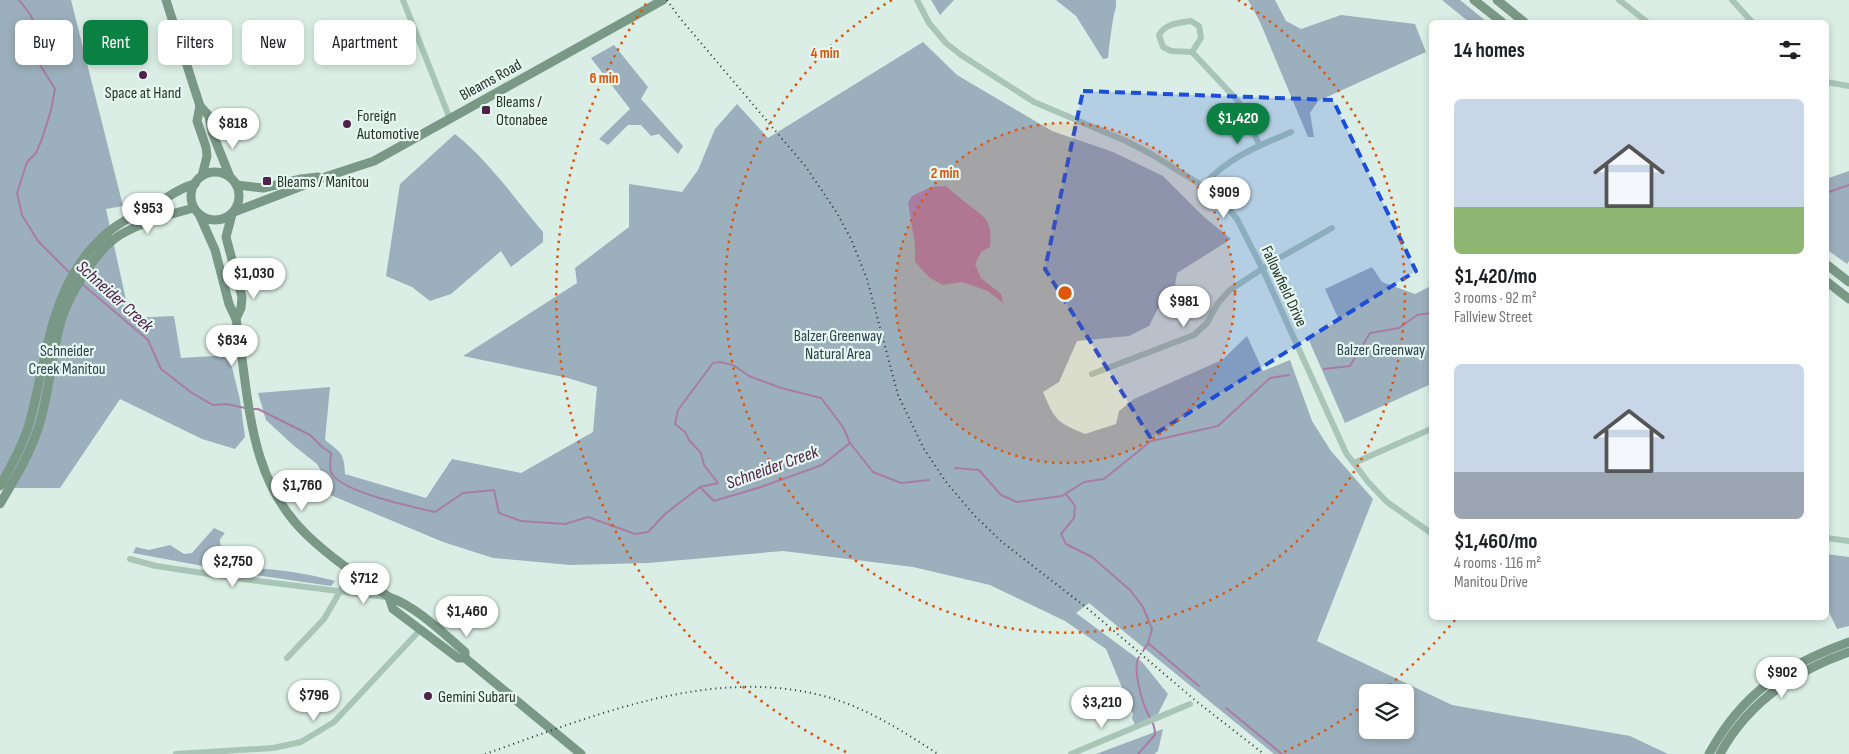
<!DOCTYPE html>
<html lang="en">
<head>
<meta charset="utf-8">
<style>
  body { margin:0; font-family:"Sofia Sans Condensed",sans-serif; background:#f2f2f2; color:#202124; height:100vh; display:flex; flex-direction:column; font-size:19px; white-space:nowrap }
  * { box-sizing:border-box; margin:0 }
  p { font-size:16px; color:#757577 }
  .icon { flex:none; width:28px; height:28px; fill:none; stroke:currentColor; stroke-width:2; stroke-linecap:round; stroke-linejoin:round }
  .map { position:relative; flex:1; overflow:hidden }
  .drawer { position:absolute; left:1429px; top:20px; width:400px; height:600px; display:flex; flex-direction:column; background:#fff; border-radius:8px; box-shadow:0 2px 8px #0003 }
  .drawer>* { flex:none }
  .guide { position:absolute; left:15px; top:20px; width:475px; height:45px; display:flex; gap:10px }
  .controls { position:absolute; left:1359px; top:684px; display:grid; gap:10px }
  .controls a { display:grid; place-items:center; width:55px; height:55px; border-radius:8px; background:#fff; box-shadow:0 2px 8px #0003; font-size:25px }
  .price { position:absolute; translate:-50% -42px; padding:0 11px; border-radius:18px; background:#fff; color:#222; font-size:16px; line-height:32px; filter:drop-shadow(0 1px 2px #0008) }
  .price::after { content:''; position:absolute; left:50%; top:30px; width:15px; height:11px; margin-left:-8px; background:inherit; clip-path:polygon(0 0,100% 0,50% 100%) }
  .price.current { background:#0b8043; color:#fff }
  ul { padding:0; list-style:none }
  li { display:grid; align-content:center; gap:10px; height:265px; padding:0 25px }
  li span { display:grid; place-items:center; height:155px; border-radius:8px; color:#555 }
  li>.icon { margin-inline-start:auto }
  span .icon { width:90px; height:90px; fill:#fffc; stroke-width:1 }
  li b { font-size:21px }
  h2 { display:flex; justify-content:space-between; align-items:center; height:60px; padding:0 25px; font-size:21px }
  .tag { padding:0 18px; border-radius:8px; background:#fff; box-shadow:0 2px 8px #0003; font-size:18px; line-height:45px }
  .tag.current { background:#0b8043; color:#fff }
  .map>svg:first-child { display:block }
  .green { fill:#9cafbc; fill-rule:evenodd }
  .water { fill:#a97ca4 }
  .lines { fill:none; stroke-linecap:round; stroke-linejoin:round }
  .stream { stroke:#a97ca4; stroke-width:2 }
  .street { stroke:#a8c5b7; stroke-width:6 }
  .secondary { stroke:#799886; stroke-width:9 }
  .rail { stroke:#27332b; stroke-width:2; stroke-dasharray:1 4; stroke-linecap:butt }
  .marked { fill:#1d4ed8; fill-opacity:0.2; stroke:#1d4ed8; stroke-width:4; stroke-dasharray:10 6; stroke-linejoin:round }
  .ring { fill:none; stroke:#de570e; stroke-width:2.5; stroke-dasharray:2.5 5 }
  .poi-dot { fill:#50214a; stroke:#e6f7f0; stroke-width:2 }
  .labels { text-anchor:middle; stroke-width:4.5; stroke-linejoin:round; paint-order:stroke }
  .street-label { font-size:16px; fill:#27332b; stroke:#e6f7f0 }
  .poi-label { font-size:16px; fill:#27332b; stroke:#e6f7f0; text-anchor:start }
  .park-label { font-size:16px; fill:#2d414e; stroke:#e6f7f0 }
  .water-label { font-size:18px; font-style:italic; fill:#50214a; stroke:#e6f7f0 }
  .centre { fill:#de570e; stroke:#e6f7f0; stroke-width:2.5 }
  .ring-label { font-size:15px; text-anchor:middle; font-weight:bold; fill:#de570e; stroke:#e6f7f0; stroke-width:4.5; stroke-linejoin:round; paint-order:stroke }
</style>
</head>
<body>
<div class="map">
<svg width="1849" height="754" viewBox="0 0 1849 754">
  <rect width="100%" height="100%" fill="#daeee6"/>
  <!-- green -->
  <g class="green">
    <polygon points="0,0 71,0 123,206 106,209 130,318 174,316 181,358 229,355 240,400 245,437 235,449 202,439 120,399 60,488 0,488"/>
    <polygon points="931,0 954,0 940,15"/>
    <path d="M1056 0H1116C1117 8 1114 12 1113 20 1111 33 1109 45 1108 58L1103 59 1076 16Z"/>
    <polygon points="1248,0 1275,0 1286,21 1301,29 1341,15 1415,24 1426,52 1318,101 1310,113 1314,137 1308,137 1260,22"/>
    <polygon points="1442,0 1460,0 1487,22 1469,22"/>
    <path d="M923 42 957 75 1052 131 1113 152 1163 176 1204 217 1231 239 1177 273 1174 291 1157 310 1149 326 1129 336 1077 341 1059 382 1043 392C1055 420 1056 422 1085 434L1116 424 1119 411 1134 399 1222 360 1247 336 1263 371 1290 360 1312 421 1331 451 1373 499 1317 641 1452 705 1630 736 1668 754H1274L1089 603 1076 613 1142 662 1168 694 1158 714 1135 725 1132 718 1133 714 1106 649 1065 621 990 585 913 567 783 551 648 563 570 565 493 558 443 542 328 494 330 487 317 464 293 445 266 420 258 393 330 387 325 440C341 453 344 452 345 474L426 498 452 459 521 473 593 432 597 387 568 378 463 356 577 283 575 268 629 227V184L682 192 698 170 715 129 737 104 768 138ZM1368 692H1405V730H1368Z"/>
    <polygon points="614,45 648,87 641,99 683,146 678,154 659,134 651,136 641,125 628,125 608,145 599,139 630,109 591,58"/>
    <path d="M455 134C489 161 515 199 543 232V242L511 267 501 251 451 294 430 301 412 287 386 276 400 184Z"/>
    <polygon points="1849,171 1849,261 1847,264 1826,249 1826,179"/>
    <polygon points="1372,267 1382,282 1415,294 1431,286 1431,384 1345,423 1308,338 1339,320 1325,289"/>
    <path d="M214 528 225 533 220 539C219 551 229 552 235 560 237 562 238 566 239 568 271 568 305 573 335 581L331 586 235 572 133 553 136 547 149 550 170 545 184 554 192 553Z"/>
    <polygon points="1826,554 1849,557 1849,626 1837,629 1826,606"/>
    <polygon points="1163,729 1158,751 1154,754 1096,754"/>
  </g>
  <!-- water -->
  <path class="water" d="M946 186C952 191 958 197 965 202 984 217 993 219 990 247L981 252 975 264 981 278 1001 294 1003 303 988 291 962 282 943 285 930 278 915 262V244L908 203 912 196 931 187Z"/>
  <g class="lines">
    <!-- stream -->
    <g class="stream">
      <polyline points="19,0 30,14 39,33 40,65 55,89 51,110 42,139 36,153 27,162 17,193 22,215 38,241 70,273"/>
      <polyline points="1826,193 1849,185"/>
      <polyline points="81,283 148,340 161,369 192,393 213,405 226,404 245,408"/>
      <polyline points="1324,369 1350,366 1370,333 1399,328 1417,315 1431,313"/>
      <path d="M252 409H258L310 435 322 447 331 453C331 458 329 467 331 472 339 492 414 507 435 512L463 493 494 490 499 513 521 521 565 524 588 517 635 534 648 532 665 514 700 487 718 483 704 465 701 453 689 440 685 432 675 424 678 410 713 363 720 362 733 365 749 376 781 388 821 398 843 427 850 443 873 472 901 483 929 480"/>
      <polyline points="955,468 979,470 1001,495 1017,502 1062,496 1084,482 1104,479 1151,441 1218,426 1270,378 1289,375"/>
      <polyline points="701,488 714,501 761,487 822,465 850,443"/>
      <polyline points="1066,494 1075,506 1074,518 1061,534 1066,544 1092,557 1130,590 1143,607 1152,629 1148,643 1143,651"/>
      <polyline points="1148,643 1199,686"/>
      <polyline points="1226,708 1282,754"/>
      <path d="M1138 754 1155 735C1155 725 1152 722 1148 714 1142 702 1132 668 1139 657"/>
    </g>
    <!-- street -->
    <g class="street">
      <polyline points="403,0 450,119"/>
      <polyline points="917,0 929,23 946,43 961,55 1034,102 1126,141 1151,154 1203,186 1223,202 1237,219 1263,270 1346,453 1369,483 1387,502 1431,533"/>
      <polyline points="1619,0 1647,22"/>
      <polyline points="1732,0 1752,22"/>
      <path d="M1192 52 1201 38 1199 26 1191 21C1179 23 1166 23 1159 35L1163 47 1171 51 1192 52 1238 101 1260 146"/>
      <polyline points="1826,82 1849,86"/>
      <path d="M1203 186C1227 158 1258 146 1291 132"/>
      <polyline points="1092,374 1194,335 1207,323 1218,303 1230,290 1274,261 1332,228"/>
      <polyline points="1354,463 1431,429"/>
      <polyline points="1826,538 1849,541"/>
      <polyline points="130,559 156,566 242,579 386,597"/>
      <polyline points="287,658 324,619 352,571"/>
      <polyline points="176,754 273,748 301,742 334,722 421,629"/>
      <polyline points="1071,754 1190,704"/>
    </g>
    <!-- secondary -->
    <g class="secondary">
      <polyline points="166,0 200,106 209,116 212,132 230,177"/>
      <polyline points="1474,0 1502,22"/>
      <polyline points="1497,0 1524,22"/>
      <polyline points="200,106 197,121 206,147 207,156 202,176"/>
      <circle cx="215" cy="196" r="24"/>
      <polyline points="237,185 263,188 301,179 318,177"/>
      <polyline points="234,212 328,176 374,161 663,0"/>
      <path d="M199 214 215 250 229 304 236 319C250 396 246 477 307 535 332 559 361 578 389 597 416 606 444 634 465 652V658"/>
      <polyline points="232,214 226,237 242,297 241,308 236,319"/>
      <polyline points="1826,264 1849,282"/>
      <polyline points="1826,281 1849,299"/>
      <path d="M0 486C12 464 25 441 31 417 48 351 51 282 106 234 118 223 136 214 151 207 166 199 178 188 195 184"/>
      <path d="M0 504C14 480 29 456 38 429 50 393 51 354 62 318 70 293 97 249 120 235 142 222 170 214 194 208"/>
      <polyline points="389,597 393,609 458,658 465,658 581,754"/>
      <path d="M1709 754C1742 693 1785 665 1849 642"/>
      <path d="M1720 754C1748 702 1795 671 1849 652"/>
    </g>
    <!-- rail -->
    <g class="rail">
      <polyline points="667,0 679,17 806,167 837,213 851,239 867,279 898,395 924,449 946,482 974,515 1002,542 1087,608 1196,701 1264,754"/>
      <path d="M485 754C591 717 706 667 820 695 864 706 901 730 938 754"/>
    </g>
  </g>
  <!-- marked area -->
  <path class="marked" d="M1083 91 1333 100 1416 271 1150 437 1045 269Z"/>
  <!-- distance rings -->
  <circle cx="1065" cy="293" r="170" fill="#de570e" fill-opacity=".12"/>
  <g class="ring">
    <circle cx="1065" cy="293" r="170"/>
    <path d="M1238 0A340 340 0 1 1 892 0"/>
    <path d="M1455 620A509 509 0 0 1 1382 691M1364 705A509 509 0 0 1 1284 752M846 752A509 509 0 0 1 648 1"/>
  </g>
  <!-- markers -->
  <g class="poi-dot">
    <circle cx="143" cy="75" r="5"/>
    <rect x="481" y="105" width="10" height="10" rx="2.5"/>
    <circle cx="347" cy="124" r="5"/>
    <rect x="262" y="176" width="10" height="10" rx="2.5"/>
    <circle cx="428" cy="696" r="5"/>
  </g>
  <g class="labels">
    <!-- street labels -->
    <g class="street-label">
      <text transform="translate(490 79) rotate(-29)" y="6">Bleams Road</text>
      <text transform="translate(1285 286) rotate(65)" y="6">Fallowfield Drive</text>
    </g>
    <!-- poi labels -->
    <g class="poi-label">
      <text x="143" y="98" text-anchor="middle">Space at Hand</text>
      <text x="496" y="107">Bleams /<tspan x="496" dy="18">Otonabee</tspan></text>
      <text x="357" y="121">Foreign<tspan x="357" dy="18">Automotive</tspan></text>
      <text x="277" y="187">Bleams / Manitou</text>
      <text x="438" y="702">Gemini Subaru</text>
    </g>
    <!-- park labels -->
    <g class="park-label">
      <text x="838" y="341">Balzer Greenway<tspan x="838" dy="18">Natural Area</tspan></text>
      <text x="1381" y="355">Balzer Greenway</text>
      <text x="67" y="356">Schneider<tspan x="67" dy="18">Creek Manitou</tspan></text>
    </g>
    <!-- water labels -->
    <g class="water-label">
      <text transform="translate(115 296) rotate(42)" y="6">Schneider Creek</text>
      <text transform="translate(772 467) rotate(-20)" y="6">Schneider Creek</text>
    </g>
  </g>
  <circle cx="1065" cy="293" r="8" class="centre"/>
  <g class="ring-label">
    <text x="825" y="58">4 min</text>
    <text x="604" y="83">6 min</text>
    <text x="945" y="178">2 min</text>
  </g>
</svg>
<div class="controls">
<a><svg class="icon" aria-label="layers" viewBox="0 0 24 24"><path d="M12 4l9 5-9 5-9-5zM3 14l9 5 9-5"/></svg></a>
</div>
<b class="price current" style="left:1238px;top:145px">$1,420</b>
<b class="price" style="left:233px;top:150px">$818</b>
<b class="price" style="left:1224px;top:219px">$909</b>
<b class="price" style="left:148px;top:235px">$953</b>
<b class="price" style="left:254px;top:300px">$1,030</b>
<b class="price" style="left:1184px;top:328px">$981</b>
<b class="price" style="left:232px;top:367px">$634</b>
<b class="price" style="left:302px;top:512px">$1,760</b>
<b class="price" style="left:233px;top:588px">$2,750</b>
<b class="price" style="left:364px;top:605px">$712</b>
<b class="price" style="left:467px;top:638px">$1,460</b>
<b class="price" style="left:1782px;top:699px">$902</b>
<b class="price" style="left:314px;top:722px">$796</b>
<b class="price" style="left:1102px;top:729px">$3,210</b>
<div class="guide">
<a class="tag">Buy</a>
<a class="tag current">Rent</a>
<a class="tag">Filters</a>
<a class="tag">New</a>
<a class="tag">Apartment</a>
</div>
<section class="drawer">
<h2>14 homes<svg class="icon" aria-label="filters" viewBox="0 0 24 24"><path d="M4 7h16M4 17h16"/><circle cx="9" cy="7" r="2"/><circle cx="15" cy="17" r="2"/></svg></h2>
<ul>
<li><span style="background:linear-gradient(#c9d6e8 70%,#8fb573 0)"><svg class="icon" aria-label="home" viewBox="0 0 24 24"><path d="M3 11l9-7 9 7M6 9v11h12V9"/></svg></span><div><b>$1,420/mo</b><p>3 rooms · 92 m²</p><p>Fallview Street</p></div></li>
<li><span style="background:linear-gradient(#c9d6e8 70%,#9aa5b1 0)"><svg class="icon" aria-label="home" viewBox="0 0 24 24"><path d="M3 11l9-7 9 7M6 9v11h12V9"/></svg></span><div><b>$1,460/mo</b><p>4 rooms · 116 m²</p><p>Manitou Drive</p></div></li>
</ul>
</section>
</div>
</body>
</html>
